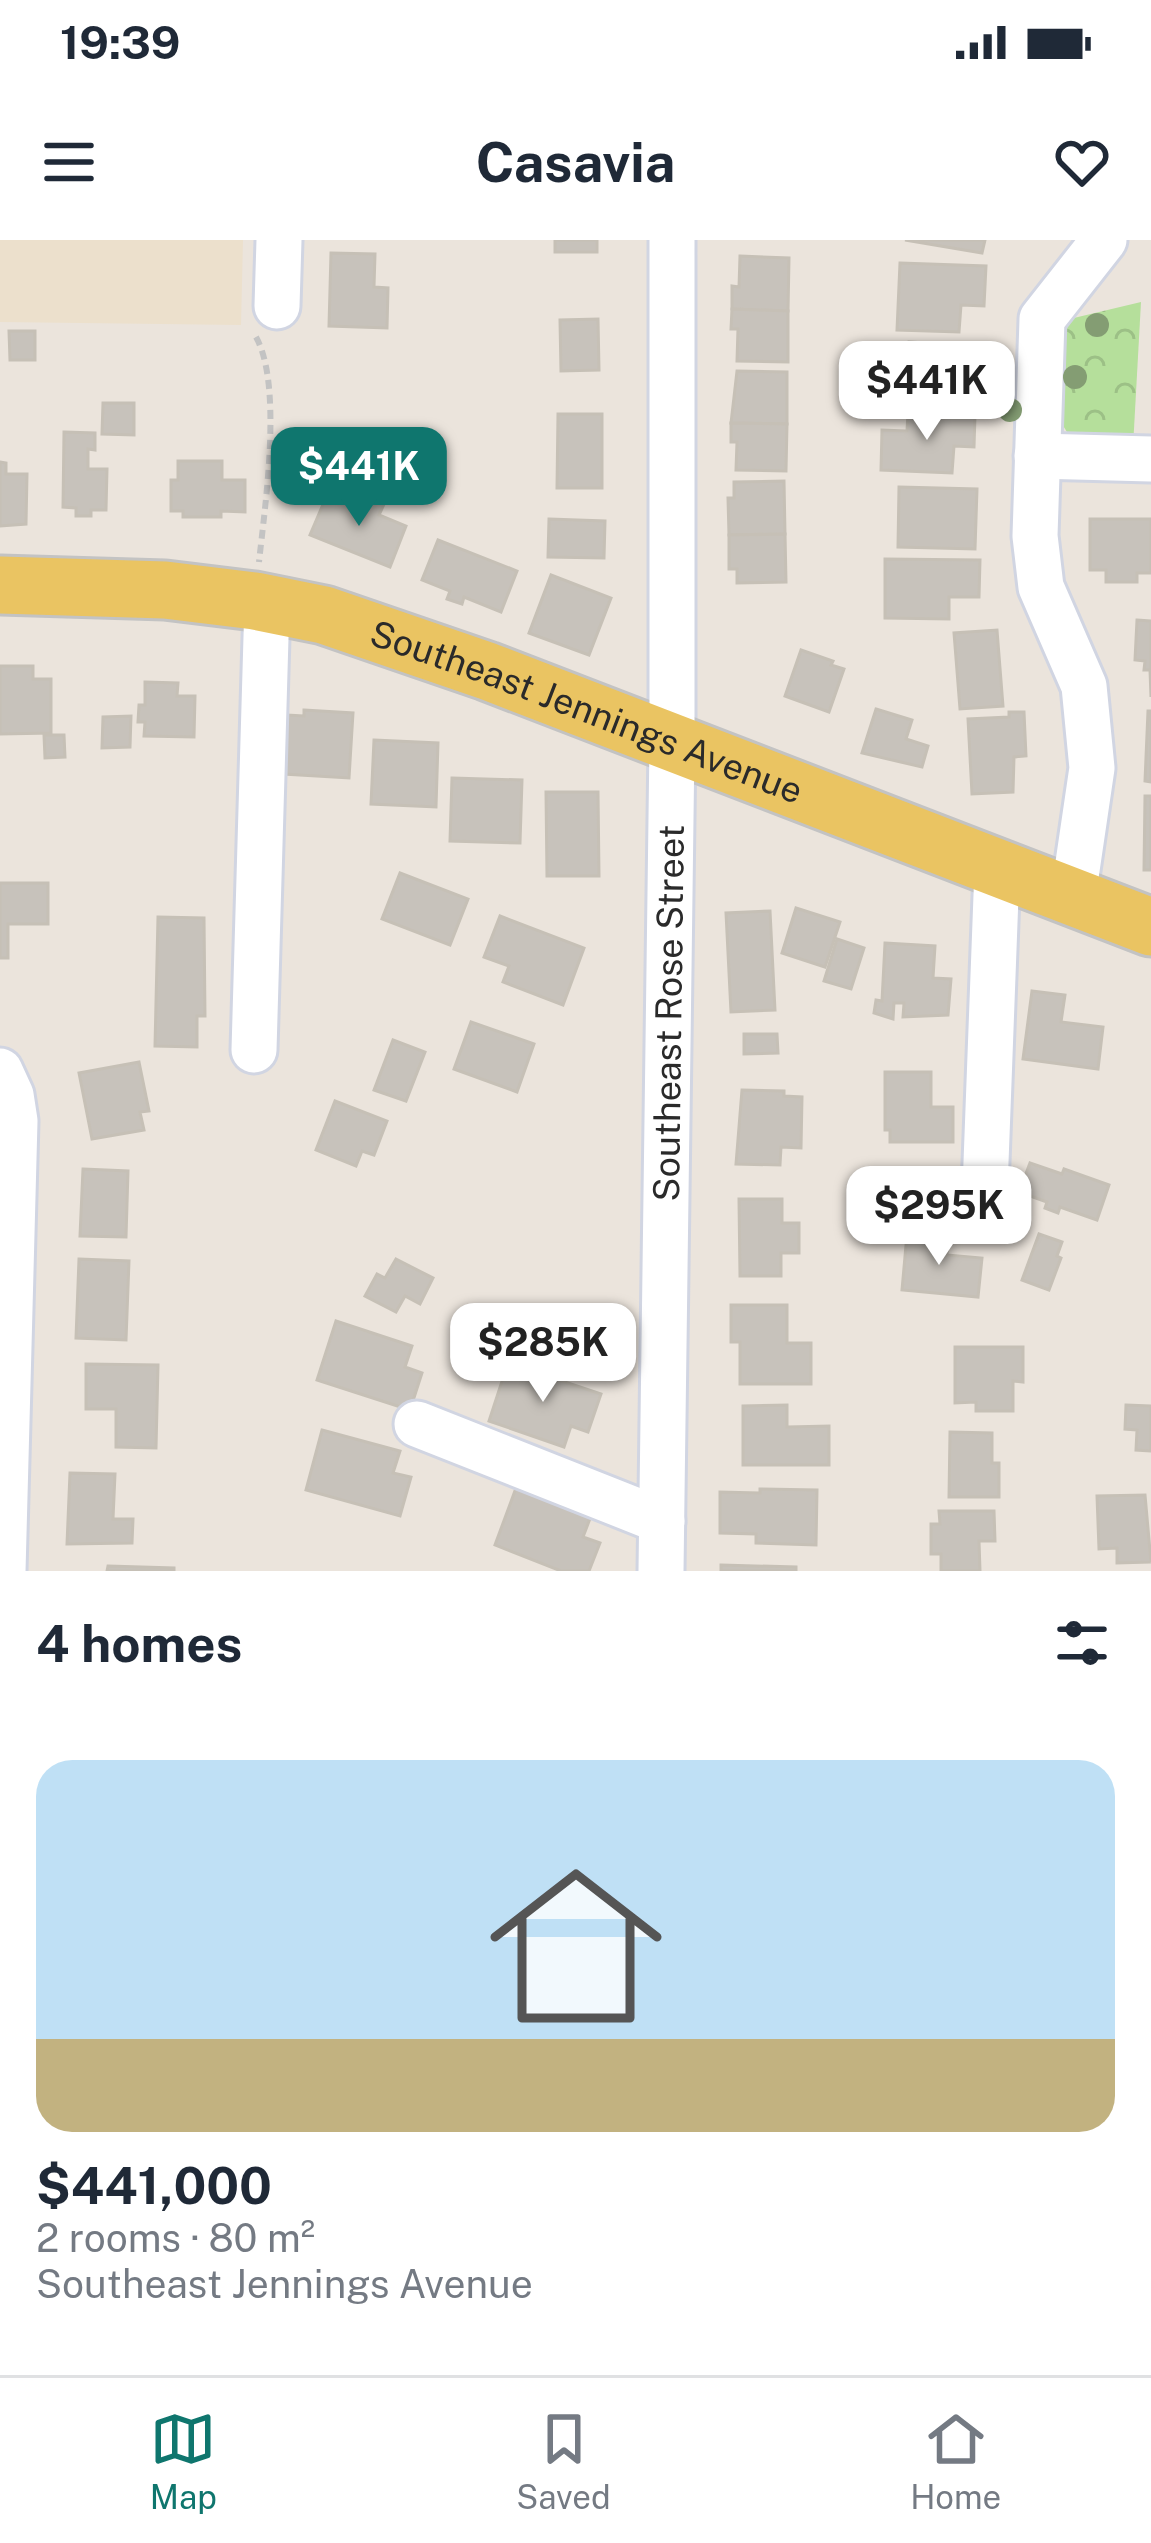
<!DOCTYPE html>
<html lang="en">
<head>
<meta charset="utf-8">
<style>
  body { margin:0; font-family:"Public Sans",sans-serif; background:#f2f2f3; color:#1f2937; height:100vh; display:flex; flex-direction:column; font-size:45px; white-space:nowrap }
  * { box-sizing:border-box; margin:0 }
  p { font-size:39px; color:#747a83 }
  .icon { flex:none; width:66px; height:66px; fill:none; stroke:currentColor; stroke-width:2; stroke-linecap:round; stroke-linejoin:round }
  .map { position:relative; height:1331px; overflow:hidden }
  .details { display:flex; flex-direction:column; background:#fff; flex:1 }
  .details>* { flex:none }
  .price { position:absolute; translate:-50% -102px; padding:0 27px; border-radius:24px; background:#fff; color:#222; font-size:39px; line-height:78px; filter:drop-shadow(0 3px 6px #0008) }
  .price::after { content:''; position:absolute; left:50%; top:72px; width:36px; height:27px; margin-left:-18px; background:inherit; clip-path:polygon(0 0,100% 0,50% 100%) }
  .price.active { background:#0f766e; color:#fff }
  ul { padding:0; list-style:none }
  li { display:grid; align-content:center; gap:24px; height:636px; padding:0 36px }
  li+li { border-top:3px solid #e0e1e3 }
  li span { display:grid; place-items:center; height:372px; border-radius:36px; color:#555 }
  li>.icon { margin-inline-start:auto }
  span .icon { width:216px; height:216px; fill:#fffc; stroke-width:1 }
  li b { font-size:51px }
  h2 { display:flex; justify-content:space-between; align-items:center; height:144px; padding:0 36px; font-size:51px }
  .status { display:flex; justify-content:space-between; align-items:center; height:84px; padding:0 60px; background:#fff; direction:ltr }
  .status svg { height:33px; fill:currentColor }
  header { display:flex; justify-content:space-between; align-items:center; height:156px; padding:0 36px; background:#fff; font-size:54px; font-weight:700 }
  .menu { display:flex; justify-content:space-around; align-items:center; height:168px; border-top:3px solid #e0e1e3; background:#fff; font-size:33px; color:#747a83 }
  .menu a { display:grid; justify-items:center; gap:6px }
  .menu .active { color:#0f766e }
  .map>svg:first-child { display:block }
  .education { fill:#ece0cc }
  .park { fill:url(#park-crowns) }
  .building { fill:#c7c2bb; stroke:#c6c0b6; stroke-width:3 }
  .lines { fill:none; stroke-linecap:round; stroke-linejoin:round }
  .minor-casing { stroke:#d1d5e2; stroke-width:51 }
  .major-casing { stroke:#c3c3c3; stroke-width:63 }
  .path { stroke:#c3c3c3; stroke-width:6; stroke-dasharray:9 6; stroke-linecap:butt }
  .minor { stroke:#fff; stroke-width:45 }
  .major { stroke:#eac462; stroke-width:57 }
  .tree { fill:#849d73 }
  .labels { text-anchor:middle; stroke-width:12; stroke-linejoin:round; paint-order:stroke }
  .street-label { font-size:36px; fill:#2a2a2a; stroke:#fff }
</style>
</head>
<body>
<div class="status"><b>19:39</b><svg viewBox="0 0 49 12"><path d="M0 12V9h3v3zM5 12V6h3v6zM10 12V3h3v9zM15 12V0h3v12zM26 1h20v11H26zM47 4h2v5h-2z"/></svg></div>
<header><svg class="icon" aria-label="menu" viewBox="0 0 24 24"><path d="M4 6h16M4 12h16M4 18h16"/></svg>Casavia<svg class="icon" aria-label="heart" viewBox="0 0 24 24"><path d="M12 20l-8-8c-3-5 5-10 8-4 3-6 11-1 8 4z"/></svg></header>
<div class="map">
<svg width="1151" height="1331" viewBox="0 0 1151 1331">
  <defs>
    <pattern id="park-crowns" width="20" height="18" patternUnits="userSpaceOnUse" patternTransform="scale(3)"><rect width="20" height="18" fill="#b5df9b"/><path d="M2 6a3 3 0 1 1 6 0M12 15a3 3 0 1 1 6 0" fill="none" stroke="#9cc086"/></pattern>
  </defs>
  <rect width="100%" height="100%" fill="#ebe4dc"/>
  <!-- education -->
  <polygon class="education" points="0,0 243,0 241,85 0,82"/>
  <!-- park -->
  <polygon class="park" points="1141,62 1133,207 1070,197 1059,179 1057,82"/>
  <!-- building -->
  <g class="building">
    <rect x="555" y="0" width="42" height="12"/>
    <polygon points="905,0 985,0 982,13"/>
    <polygon points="331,13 375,14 374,47 388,48 387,88 329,86"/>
    <polygon points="740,16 789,18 788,71 732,69 732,46 739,47"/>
    <polygon points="900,23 986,26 984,66 961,65 959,92 897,90"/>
    <polygon points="732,69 788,71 788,122 737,121 738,89 731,89"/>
    <polygon points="598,79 599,130 561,131 560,80"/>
    <polygon points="9,91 35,91 35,120 10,120"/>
    <polygon points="909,102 974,106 972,136 952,134 950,164 881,160 883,120 908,122"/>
    <polygon points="737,131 787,132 787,184 731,183"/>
    <polygon points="103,163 134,163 134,195 102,194"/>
    <polygon points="908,173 975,175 974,207 954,206 952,233 881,230 882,190 907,191"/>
    <polygon points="558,174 602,174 602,248 557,248"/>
    <polygon points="731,183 787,184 786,231 736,230 737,202 731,202"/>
    <polygon points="64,192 95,193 95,210 88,209 88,229 107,229 106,270 91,270 91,276 76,276 76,268 63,267"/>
    <polygon points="178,221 222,221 222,240 245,240 245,272 221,271 221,277 183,277 183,271 171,271 171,240 178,240"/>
    <polygon points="0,222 6,223 6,234 27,234 26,284 0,286"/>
    <polygon points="784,241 785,294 729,295 728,258 734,258 734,242"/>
    <polygon points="899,247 977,249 975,309 898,307"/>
    <polygon points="364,254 385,262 379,275 406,286 390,327 310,295 327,255 358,268"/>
    <polygon points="549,279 605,281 604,318 548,317"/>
    <polygon points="1090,279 1151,279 1151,333 1137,333 1137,342 1106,342 1106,330 1090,330"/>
    <polygon points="785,294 786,342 737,343 737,329 729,329 729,295"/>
    <polygon points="438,300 517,331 501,372 464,357 462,364 447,359 450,351 422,340"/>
    <polygon points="885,319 980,320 979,357 949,357 949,379 885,378"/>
    <polygon points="551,335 611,358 589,415 529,393"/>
    <polygon points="1137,380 1151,381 1151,457 1150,430 1144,430 1145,421 1135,420"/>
    <polygon points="997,390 1003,466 960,469 954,393"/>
    <polygon points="801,410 833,421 831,425 844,429 829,472 785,456"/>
    <polygon points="0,426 33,426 33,439 51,439 51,493 0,494"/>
    <polygon points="145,442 178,443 177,456 195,456 194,497 144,496 145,482 138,482 139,465 145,465"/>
    <polygon points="876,469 912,480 906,499 928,506 922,527 862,513"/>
    <polygon points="304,470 353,473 349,538 284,534 288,475 304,476"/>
    <polygon points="1148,471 1151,471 1151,542 1145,541"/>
    <polygon points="1009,472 1024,472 1026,516 1014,517 1013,552 972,554 968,479 1009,477"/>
    <polygon points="131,476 130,507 102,508 103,477"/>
    <polygon points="44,495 64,495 65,517 45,518"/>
    <polygon points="374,500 438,503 436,567 371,564"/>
    <polygon points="452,538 522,540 520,603 450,601"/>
    <polygon points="546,552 598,552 599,636 547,636"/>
    <polygon points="1145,556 1151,556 1151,630 1144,630"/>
    <polygon points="400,633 468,659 450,705 382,679"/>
    <polygon points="0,643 48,643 48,684 8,684 8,718 0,718"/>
    <polygon points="796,668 840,682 825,727 782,713"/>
    <polygon points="770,671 775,770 731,772 726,673"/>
    <polygon points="500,676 584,708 563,765 503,742 509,726 484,717"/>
    <polygon points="158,677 204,678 205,776 197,776 197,807 155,806"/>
    <polygon points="837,699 864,708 851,749 824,741"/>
    <polygon points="885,703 935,706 933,738 951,739 948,775 903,777 904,763 894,763 893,779 874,773 876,760 882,761"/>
    <polygon points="1032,751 1065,755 1061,782 1103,787 1098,829 1023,819"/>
    <polygon points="471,782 534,804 517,852 454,829"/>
    <polygon points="744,794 777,794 778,813 744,814"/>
    <polygon points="393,800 425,812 406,861 374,850"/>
    <polygon points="139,822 149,871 140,872 144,890 92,899 79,833"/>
    <polygon points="885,832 931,832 931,867 953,867 953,902 890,902 890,890 885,890"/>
    <polygon points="742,850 784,851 784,856 802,857 801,908 781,907 780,925 736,924"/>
    <polygon points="335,861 387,881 374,915 362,911 356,926 316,910"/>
    <polygon points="1030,923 1062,934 1064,929 1109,945 1097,980 1060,967 1058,973 1045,968 1047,962 1019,952"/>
    <polygon points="83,929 128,931 126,997 80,996"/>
    <polygon points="739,959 782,959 782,983 799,983 799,1013 781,1013 781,1036 740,1036"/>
    <polygon points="907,994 948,997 947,1015 982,1018 978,1057 902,1050"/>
    <polygon points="1039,994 1062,1002 1057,1016 1061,1018 1049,1050 1022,1040"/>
    <polygon points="79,1019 129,1021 126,1100 76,1098"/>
    <polygon points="396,1019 433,1038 420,1064 405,1056 396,1072 365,1056 377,1034 385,1038"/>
    <polygon points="731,1065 787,1065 787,1103 811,1103 811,1144 740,1144 740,1102 731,1102"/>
    <polygon points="336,1081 412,1106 405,1127 422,1133 410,1170 317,1140"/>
    <polygon points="955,1107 1023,1107 1023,1142 1013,1141 1013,1171 976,1171 976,1162 955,1163"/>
    <polygon points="508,1123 601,1154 588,1192 571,1186 564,1207 489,1181"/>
    <polygon points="86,1124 158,1125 156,1208 116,1207 116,1169 86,1169"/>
    <polygon points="787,1165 787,1187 829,1186 829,1225 743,1225 743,1166"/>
    <polygon points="1126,1165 1151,1166 1151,1211 1136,1210 1137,1190 1125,1189"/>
    <polygon points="322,1190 400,1211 393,1233 411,1237 400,1276 306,1250"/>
    <polygon points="950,1192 992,1193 992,1223 999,1223 999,1257 949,1257"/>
    <polygon points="70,1233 115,1234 113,1279 133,1279 132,1303 67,1304"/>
    <polygon points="516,1248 591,1276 583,1297 600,1303 589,1331 561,1331 495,1305"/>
    <polygon points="760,1249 817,1250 816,1305 756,1303 756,1294 720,1293 720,1252 760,1253"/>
    <polygon points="1145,1255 1151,1322 1117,1323 1117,1308 1099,1309 1097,1256"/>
    <polygon points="939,1271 994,1271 995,1301 979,1301 980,1331 941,1331 941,1314 931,1314 931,1284 940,1284"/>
    <polygon points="721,1325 796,1327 796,1331 721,1331"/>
    <polygon points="108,1326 174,1328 174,1331 107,1331"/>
  </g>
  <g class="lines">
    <!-- minor casing -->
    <g class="minor-casing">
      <g id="minor">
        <polyline points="277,66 279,0"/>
        <polyline points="1037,216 1151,219"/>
        <polyline points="1073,657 1092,528 1084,446 1041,347 1035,296 1042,79 1104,0"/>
        <polyline points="254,810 267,363"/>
        <polyline points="0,831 11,855 15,881 3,1331"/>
        <polyline points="985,949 997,629"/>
        <polyline points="417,1184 662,1281"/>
        <path id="s1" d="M661 1331 672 503V0"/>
      </g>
    </g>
    <!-- major casing -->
    <g class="major-casing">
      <g id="major">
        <path id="s2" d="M0 345 165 350 255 361 324 375 487 431 1151 687"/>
      </g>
    </g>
    <!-- path -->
    <path class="path" d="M256 97C283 146 265 265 259 322"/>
    <!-- minor -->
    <use href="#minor" class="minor"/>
    <!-- major -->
    <use href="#major" class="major"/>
  </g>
  <!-- trees -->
  <g class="tree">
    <circle cx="1097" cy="85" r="12"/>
    <circle cx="1075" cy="137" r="12"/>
    <circle cx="1010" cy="170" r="12"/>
  </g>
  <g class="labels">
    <!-- street labels -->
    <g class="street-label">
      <text dy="13" stroke="none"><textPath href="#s2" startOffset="606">Southeast Jennings Avenue</textPath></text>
      <text dy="13" stroke="none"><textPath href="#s1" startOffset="558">Southeast Rose Street</textPath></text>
    </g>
  </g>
</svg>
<b class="price" style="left:927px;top:203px">$441K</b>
<b class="price active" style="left:359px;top:289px">$441K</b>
<b class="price" style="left:939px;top:1028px">$295K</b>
<b class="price" style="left:543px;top:1165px">$285K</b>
</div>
<section class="details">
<h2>4 homes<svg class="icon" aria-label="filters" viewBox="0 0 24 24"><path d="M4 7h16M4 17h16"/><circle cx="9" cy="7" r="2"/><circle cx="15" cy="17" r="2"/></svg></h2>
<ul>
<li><span style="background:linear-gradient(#bfe0f5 75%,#c2b280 0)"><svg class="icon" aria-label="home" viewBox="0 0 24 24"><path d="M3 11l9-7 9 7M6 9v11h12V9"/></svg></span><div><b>$441,000</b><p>2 rooms · 80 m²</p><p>Southeast Jennings Avenue</p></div></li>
</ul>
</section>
<nav class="menu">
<a class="active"><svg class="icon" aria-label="map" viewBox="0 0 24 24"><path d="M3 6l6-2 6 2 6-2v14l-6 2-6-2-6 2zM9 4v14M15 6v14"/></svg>Map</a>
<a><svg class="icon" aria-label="saved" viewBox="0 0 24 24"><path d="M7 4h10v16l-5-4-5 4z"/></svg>Saved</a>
<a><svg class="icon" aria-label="home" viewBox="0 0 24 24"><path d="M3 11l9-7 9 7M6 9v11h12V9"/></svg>Home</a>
</nav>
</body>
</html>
